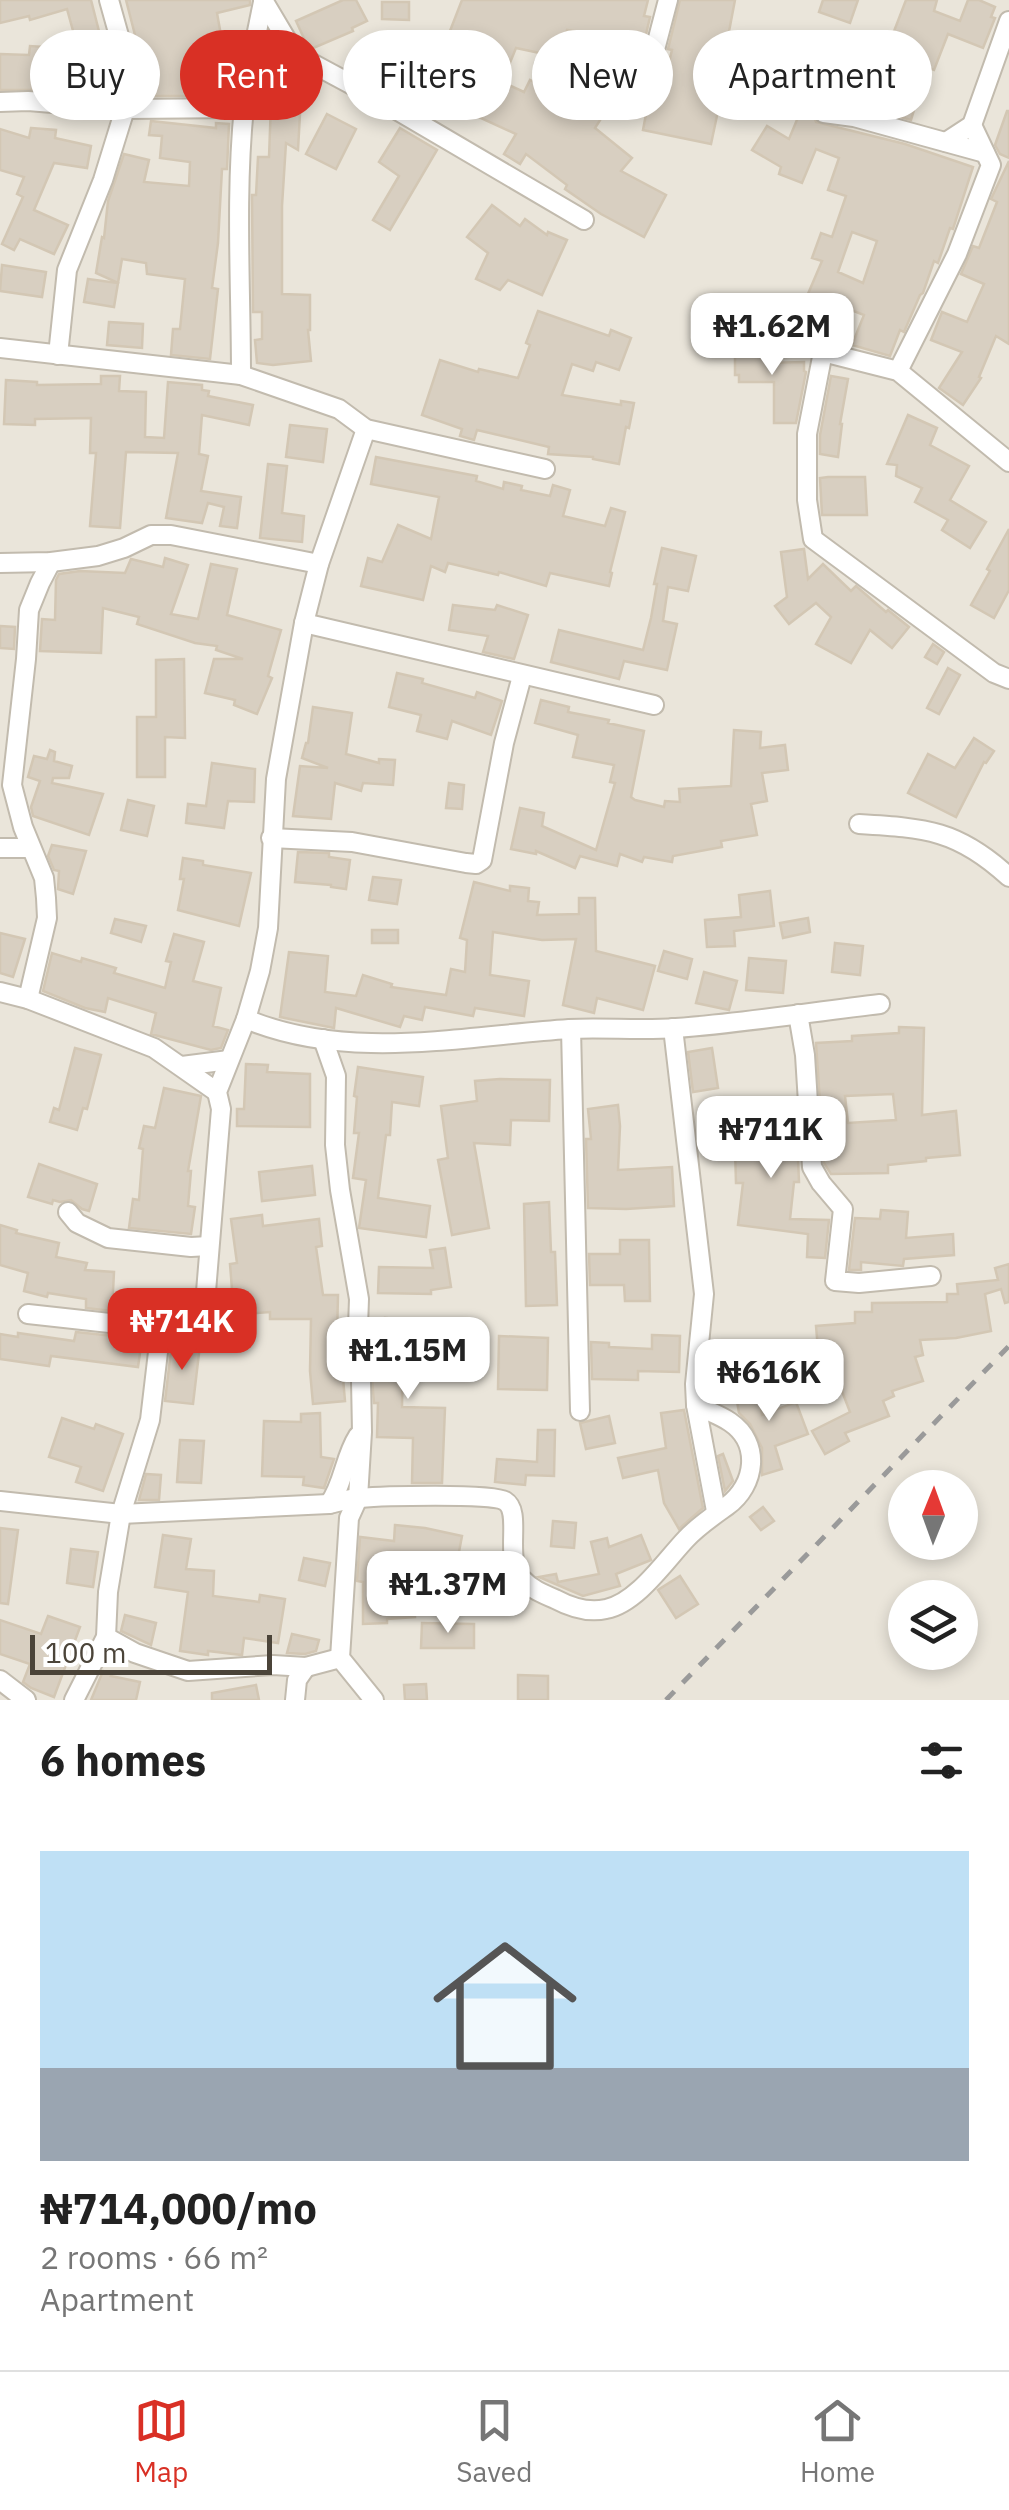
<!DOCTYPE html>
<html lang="en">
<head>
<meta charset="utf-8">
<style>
  body { margin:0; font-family:"IBM Plex Sans",sans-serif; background:#f6f6f6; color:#222; height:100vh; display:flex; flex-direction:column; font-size:38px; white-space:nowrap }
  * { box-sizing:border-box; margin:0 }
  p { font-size:32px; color:#767676 }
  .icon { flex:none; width:55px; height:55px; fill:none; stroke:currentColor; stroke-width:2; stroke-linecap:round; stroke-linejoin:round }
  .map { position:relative; height:1700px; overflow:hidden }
  .panel { display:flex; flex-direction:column; background:#fff; flex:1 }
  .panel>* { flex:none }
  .banner { position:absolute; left:30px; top:30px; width:950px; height:90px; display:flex; gap:20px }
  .needle { width:65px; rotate:1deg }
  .tools { position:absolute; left:888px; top:1470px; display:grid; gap:20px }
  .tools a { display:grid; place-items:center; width:90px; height:90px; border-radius:50%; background:#fff; box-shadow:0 5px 15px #0003; font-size:50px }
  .scale { position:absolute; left:30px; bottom:25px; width:242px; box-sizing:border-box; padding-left:10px; border:5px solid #4b4439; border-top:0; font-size:28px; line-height:35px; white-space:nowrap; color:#4b4439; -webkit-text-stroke:8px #fff; paint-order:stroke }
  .price { position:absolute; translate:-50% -85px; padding:0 22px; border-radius:20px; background:#fff; color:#222; font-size:32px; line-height:65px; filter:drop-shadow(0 2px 5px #0008) }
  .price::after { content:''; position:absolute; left:50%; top:60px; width:30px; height:22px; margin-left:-15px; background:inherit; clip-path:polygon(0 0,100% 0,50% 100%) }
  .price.current { background:#d93025; color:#fff }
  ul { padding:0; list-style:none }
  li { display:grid; align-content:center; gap:20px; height:530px; padding:0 40px }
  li+li { border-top:2px solid #e0e0e0 }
  li span { display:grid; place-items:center; height:310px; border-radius:0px; color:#555 }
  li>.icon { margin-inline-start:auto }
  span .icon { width:180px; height:180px; fill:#fffc; stroke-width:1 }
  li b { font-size:42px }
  h2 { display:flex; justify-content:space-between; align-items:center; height:120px; padding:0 40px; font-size:42px }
  .chip { padding:0 35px; border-radius:45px; background:#fff; box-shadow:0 5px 15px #0003; font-size:35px; line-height:90px }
  .chip.current { background:#d93025; color:#fff }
  .dock { display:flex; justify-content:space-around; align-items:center; height:140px; border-top:2px solid #e0e0e0; background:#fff; font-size:28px; color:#767676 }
  .dock a { display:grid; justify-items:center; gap:5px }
  .dock .current { color:#d93025 }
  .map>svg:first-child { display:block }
  .residential { fill:#eae5da; fill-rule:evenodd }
  .building { fill:#d8cfc1; stroke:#d3c7b4; stroke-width:2.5; fill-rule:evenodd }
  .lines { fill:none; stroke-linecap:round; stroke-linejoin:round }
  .street-casing { stroke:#c2bbae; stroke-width:22 }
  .street { stroke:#fff; stroke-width:18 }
  .rail { stroke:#9a9a9a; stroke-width:5; stroke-dasharray:12 12; stroke-linecap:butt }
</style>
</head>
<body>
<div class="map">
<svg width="1009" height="1700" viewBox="0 0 1009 1700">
  <rect width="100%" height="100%" fill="#f6f3ec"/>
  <!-- residential -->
  <path class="residential" d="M0 0H1009V1700H0ZM905 1488H960V1542H905ZM905 1598H960V1652H905Z"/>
  <!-- building -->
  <g class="building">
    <polygon points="0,0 91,0 101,39 105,39 107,68 74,70 75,90 0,90 0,54 29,55 30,46 78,49 67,9 30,20 29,16 0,23"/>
    <polygon points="126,0 250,0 250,5 217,13 222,41 230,39 235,78 233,92 191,96 137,96 137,56 134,55 132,35 135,35"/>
    <polygon points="343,0 356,0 367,21 352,28 353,31 311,49 307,45 296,21"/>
    <polygon points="462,0 648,0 644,16 650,17 644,43 639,42 633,73 603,68 609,37 567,30 559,59 549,55 516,48 502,82 524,92 530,80 575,102 577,99 604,114 595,128 632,158 621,171 666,195 644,237 601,214 565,189 567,185 526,154 520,164 504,154 516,134 461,109 462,107 412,85 410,90 384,78 397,48 438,66 452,32 450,31"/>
    <polygon points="680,0 735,0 714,110 718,111 711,144 643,130 646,114 651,111 655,98 660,99 672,50 668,49"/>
    <polygon points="823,0 858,0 850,23 819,12"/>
    <polygon points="906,0 937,0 934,11 960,21 968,0 979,0 995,7 991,17 995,18 983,48 948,34 934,70 886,52"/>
    <polygon points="382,2 409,2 409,20 382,19"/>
    <path d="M840 45 868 57 863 70 902 84 894 105 914 110 911 120 865 107 871 91 842 79 836 102 820 101 814 106 812 112 816 122 905 144 973 167 953 229 950 228 938 263 934 261 923 293 920 295 904 332 900 330 890 356 852 345 864 315 836 304 822 337 796 322 822 261 812 258 821 233 832 237 846 196 828 190 839 158 816 149 802 183 779 174 781 167 752 150 767 126 789 139 804 103 768 93 774 70 823 84ZM852 232 877 241 863 283 838 272Z"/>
    <polygon points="265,74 302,78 298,150 286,143 282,206 282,294 310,295 310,330 308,330 311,361 273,365 257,363 255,340 262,339 262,312 253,312 252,195 256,195 258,157 269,157 271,103 262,103"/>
    <polygon points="1007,111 1009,111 1009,158 1000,154 995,145"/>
    <polygon points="327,114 356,129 336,169 306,154"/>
    <polygon points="151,121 216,128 216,123 229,124 227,169 222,169 218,243 212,288 218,289 210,359 171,355 173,329 180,329 185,279 147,274 146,263 122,259 118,283 96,273 102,237 104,238 108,201 124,154 149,160 144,182 189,186 190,162 160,158 162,136 149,135"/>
    <polygon points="31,128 56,130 55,138 91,146 87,168 54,163 34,210 68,225 54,254 20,239 14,250 2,244 23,197 17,194 24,177 0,170 0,129 29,138"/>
    <polygon points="400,128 437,150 390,230 373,220 399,176 379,162"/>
    <polygon points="1009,161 1009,344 996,336 979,377 981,378 963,405 939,388 962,352 931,340 942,312 967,322 984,284 961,274 973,246 979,248 997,202 991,199"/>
    <polygon points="492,205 520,226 525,219 547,235 548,232 567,240 542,295 508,280 500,290 476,279 488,253 467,237"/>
    <polygon points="2,265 46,272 42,297 0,291"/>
    <polygon points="88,279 118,283 114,307 84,302"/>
    <polygon points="538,311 609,336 611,330 631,338 619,370 596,362 593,371 572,364 562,395 621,405 621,401 634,403 629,428 626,427 619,464 593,459 593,457 548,454 549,447 477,430 474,440 460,436 462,429 422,415 440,360 478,372 479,369 518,378 530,345 526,343"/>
    <polygon points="109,322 143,324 142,348 107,345"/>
    <polygon points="735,342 766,342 766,363 804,362 804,371 806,372 796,423 774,423 774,382 739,382 739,375 735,375"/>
    <polygon points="101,376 120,376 119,391 146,392 145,437 164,438 168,382 202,385 202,390 209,391 208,396 253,405 249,425 202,415 199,454 208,456 201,491 241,497 237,528 220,526 224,507 208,503 202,523 166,518 178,453 126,452 120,528 90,526 96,453 90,453 91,418 35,419 35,425 4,424 6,380 37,382 37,385 101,384"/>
    <polygon points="831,376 848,379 840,424 842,424 838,457 820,454 820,435"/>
    <polygon points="908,415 937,428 930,445 969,466 950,500 986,522 970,548 942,530 948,520 915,502 922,488 896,476 897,465 887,464"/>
    <polygon points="290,425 327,429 323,462 286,457"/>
    <polygon points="376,457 477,476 476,481 503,489 504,482 522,486 521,490 550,496 553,485 570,490 563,516 605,526 611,508 625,512 610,572 612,573 609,586 550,573 546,586 499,572 498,575 448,563 445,572 431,566 423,600 361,586 368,558 382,562 398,525 431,539 439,497 371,484"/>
    <polygon points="268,464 287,466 282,513 304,516 302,542 260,538"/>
    <polygon points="828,477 865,477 867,515 822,515 820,478"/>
    <polygon points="1009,529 1009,590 994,618 971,605 990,571 987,569"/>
    <polygon points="662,548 696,556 688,591 668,587 663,621 677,624 667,670 624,661 619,679 551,662 559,630 643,650 651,618 657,584 654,584"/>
    <polygon points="804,549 808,579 823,564 851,591 856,586 886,612 888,610 909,627 892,648 870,630 851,663 816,644 831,617 816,603 789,624 775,606 787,597 781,552"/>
    <polygon points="165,558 188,565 171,614 198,619 211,564 237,569 227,615 281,630 268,676 272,678 257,714 234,705 235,700 205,693 214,659 243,659 216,650 217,646 195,643 137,624 139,617 103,608 101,653 40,651 42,619 55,620 56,580 59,574 80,571 125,573 131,559 163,567"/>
    <polygon points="453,605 495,610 497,605 528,615 514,659 483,652 488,636 449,630"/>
    <polygon points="0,626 15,627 14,649 0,648"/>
    <polygon points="933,644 944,652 937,664 925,657"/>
    <polygon points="184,659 185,738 165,737 165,777 137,777 137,717 156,717 156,660"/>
    <polygon points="948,668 960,675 939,714 927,708"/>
    <polygon points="397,673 423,679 422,683 475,698 477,692 502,701 491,735 452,721 447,739 417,731 421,715 389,707"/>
    <polygon points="541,700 569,707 568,712 609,720 608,723 644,731 631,797 635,800 664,807 665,801 680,802 679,789 731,786 734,730 761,732 760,748 785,745 788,770 762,773 767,801 751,804 757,835 721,841 722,847 673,856 672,862 644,857 642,862 620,854 617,866 580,856 575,868 536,851 536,854 511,849 520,808 544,813 542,826 596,850 615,783 610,782 614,765 573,757 578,735 535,723"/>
    <polygon points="313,707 352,713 346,754 379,763 379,759 395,760 393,785 363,783 361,791 335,783 331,819 293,816 300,766 328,768 302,758 306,743 308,743"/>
    <polygon points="974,738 994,751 986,763 984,762 956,817 908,793 928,754 955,768"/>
    <polygon points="50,750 55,752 54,761 72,766 69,778 53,778 52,783 103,794 89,835 33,816 31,807 40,781 28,777 34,756 47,759"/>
    <polygon points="212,763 255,769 254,802 228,801 224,828 186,823 188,804 206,806"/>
    <polygon points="449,783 464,785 462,809 446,808"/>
    <polygon points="128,800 154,806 147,836 121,830"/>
    <polygon points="52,845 86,851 73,894 58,889 59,871 54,870 48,856"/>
    <polygon points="298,852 329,853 329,857 350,860 346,889 331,887 331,885 295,882"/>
    <polygon points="183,858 203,861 203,865 251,873 239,926 178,910 184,879 180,879"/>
    <polygon points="373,877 401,880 397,904 369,900"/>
    <polygon points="474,882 510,891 510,886 529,888 528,901 539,902 537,915 579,914 579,898 595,898 596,951 655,966 643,1010 597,998 594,1013 563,1005 576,939 542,940 493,932 490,975 529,981 524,1016 475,1008 473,1016 425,1007 422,1020 404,1016 400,1027 336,1008 334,1028 280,1017 289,952 328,956 325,992 356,996 363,975 392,984 391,987 446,995 451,969 465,972 467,940 460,938"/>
    <polygon points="770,891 774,926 734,931 735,946 707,947 705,920 741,917 739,895"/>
    <polygon points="808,918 810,932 783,938 780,923"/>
    <polygon points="115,919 146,926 141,942 111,933"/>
    <rect x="372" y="930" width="26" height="13"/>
    <polygon points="0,933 25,939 13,977 0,973"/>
    <polygon points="174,934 204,942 193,981 221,988 213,1026 228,1030 221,1048 211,1050 151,1034 156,1013 108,998 105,1012 85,1008 43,991 52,953 81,962 82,958 116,968 114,973 165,988 171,962 166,961"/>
    <polygon points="835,943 863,946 860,975 832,972"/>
    <polygon points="664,951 692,959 687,979 658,971"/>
    <polygon points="749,958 786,961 783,993 746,990"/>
    <polygon points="704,972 737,981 729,1010 696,1003"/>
    <path d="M899 1027 924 1028 922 1115 956 1111 960 1155 926 1158V1161L888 1165V1173L831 1174 824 1163 816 1043 852 1041V1036L899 1033ZM893 1094 896 1120 848 1123 845 1096Z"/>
    <polygon points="75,1048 101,1055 87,1109 83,1108 77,1130 50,1122 54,1108 59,1110"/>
    <polygon points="712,1048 718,1088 693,1092 688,1052"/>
    <polygon points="246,1064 268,1065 267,1072 310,1074 310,1127 237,1126 237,1109 244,1109"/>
    <polygon points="358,1067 423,1077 419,1106 392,1102 390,1135 386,1135 378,1198 430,1206 426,1237 359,1228 366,1180 353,1178 359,1133 354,1133 357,1097 354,1096"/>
    <polygon points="500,1079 550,1080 549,1121 511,1120 510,1145 474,1143 489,1228 452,1235 438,1160 448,1158 441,1106 477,1101 475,1081"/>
    <polygon points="164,1088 201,1096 188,1171 191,1171 188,1206 195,1207 191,1234 129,1228 133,1199 139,1200 143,1149 139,1148 144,1126 155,1128"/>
    <polygon points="618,1105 620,1126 618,1170 672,1167 674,1206 626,1209 588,1208 586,1139 591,1139 588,1109"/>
    <polygon points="789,1119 791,1158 798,1158 799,1182 794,1182 790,1219 829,1220 825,1258 807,1257 808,1234 738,1225 743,1183 736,1183 735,1149 732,1150 731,1121"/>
    <polygon points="39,1164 97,1184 89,1211 82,1209 71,1200 60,1202 53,1200 52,1204 28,1197"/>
    <polygon points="312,1166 315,1195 262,1201 259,1172"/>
    <polygon points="549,1202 551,1252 555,1252 557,1305 526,1306 524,1204"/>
    <polygon points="881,1210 908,1212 906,1238 953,1234 954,1255 904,1259 903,1266 861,1262 861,1270 849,1270 855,1218 880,1219"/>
    <polygon points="262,1215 263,1226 319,1219 322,1246 316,1247 323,1295 338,1295 336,1379 343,1378 345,1401 313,1404 310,1371 311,1319 270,1319 270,1312 234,1315 230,1264 237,1263 231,1219"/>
    <polygon points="0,1225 17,1230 16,1233 59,1243 56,1257 87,1263 85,1270 114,1272 112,1311 86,1308 86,1299 48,1293 47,1297 24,1291 28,1273 0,1265"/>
    <polygon points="620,1240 649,1240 650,1301 625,1301 624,1285 590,1285 589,1254 620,1254"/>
    <polygon points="445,1248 451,1287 431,1290 431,1294 378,1293 379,1267 433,1268 430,1250"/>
    <polygon points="1009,1264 1009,1302 1005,1303 1001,1289 985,1294 991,1331 956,1338 920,1340 923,1355 915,1357 923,1381 892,1391 894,1396 883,1401 889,1416 845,1433 849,1441 825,1454 812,1431 850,1412 835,1373 820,1374 816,1326 855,1323 855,1312 872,1312 872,1303 947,1302 947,1294 958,1294 957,1284 998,1280 995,1268"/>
    <polygon points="385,1318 425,1321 423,1352 403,1350 402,1407 445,1408 442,1483 412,1483 413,1438 377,1437 378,1403 374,1403 371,1365 381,1365"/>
    <polygon points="76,1332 142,1339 138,1367 51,1356 49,1366 0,1359 0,1334 18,1337 18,1333 74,1341"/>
    <polygon points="652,1335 680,1336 679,1372 638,1371 638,1380 592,1379 591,1342 609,1343 609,1347 652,1349"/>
    <polygon points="499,1336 548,1338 547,1390 498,1389"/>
    <polygon points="172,1342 200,1345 193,1404 165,1401"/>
    <polygon points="757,1380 762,1415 796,1402 808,1434 775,1446 782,1469 762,1475 762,1448 750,1424 739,1413 734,1384"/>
    <polygon points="684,1410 703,1508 679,1529 664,1503 658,1470 623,1478 618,1458 666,1448 661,1413"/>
    <polygon points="320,1413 321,1457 334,1459 324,1488 303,1485 304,1477 262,1476 264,1421 301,1422 301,1414"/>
    <polygon points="609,1416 615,1443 586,1449 580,1423"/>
    <polygon points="62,1418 94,1429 96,1424 123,1434 103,1491 76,1482 81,1467 49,1457"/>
    <polygon points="538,1430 555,1430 554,1476 526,1475 525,1485 495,1482 497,1459 537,1462"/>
    <polygon points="180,1440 204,1441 201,1483 177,1482"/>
    <polygon points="723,1454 733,1481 725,1491 718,1456"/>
    <polygon points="146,1474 161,1475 159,1500 139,1500"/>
    <polygon points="763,1507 774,1521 761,1530 750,1517"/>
    <polygon points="553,1521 576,1523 574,1548 551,1546"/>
    <polygon points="395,1525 425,1528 462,1536 455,1573 422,1567 421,1575 412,1574 415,1617 387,1619 387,1623 363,1624 363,1582 357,1581 360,1537 394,1541"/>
    <polygon points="0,1528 18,1530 8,1604 0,1603"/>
    <polygon points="163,1535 191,1539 186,1569 214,1571 213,1596 259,1602 260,1595 285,1599 278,1643 244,1638 242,1655 208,1651 208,1655 180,1651 188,1592 155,1587"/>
    <polygon points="641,1535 651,1560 616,1574 620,1586 583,1596 539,1577 556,1574 558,1582 599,1574 591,1542 607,1538 609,1547"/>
    <polygon points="71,1549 98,1552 93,1587 67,1583"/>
    <polygon points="304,1558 330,1563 325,1586 299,1580"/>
    <polygon points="680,1576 698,1604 676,1618 658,1590"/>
    <polygon points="125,1615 156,1623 151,1645 121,1631"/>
    <polygon points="48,1616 80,1627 54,1697 31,1688 23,1682 30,1664 0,1654 0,1620 41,1634"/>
    <polygon points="422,1623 474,1624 474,1648 421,1648"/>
    <polygon points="292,1634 319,1640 316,1651 305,1654 287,1653"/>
    <polygon points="103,1671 112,1674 111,1676 140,1682 136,1700 91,1700"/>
    <polygon points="518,1675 548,1676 548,1700 518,1700"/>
    <polygon points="426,1684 427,1700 405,1700 404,1685"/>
    <polygon points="256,1685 259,1700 212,1700 212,1693"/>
  </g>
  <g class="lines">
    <!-- street casing -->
    <g class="street-casing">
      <g id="street">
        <polyline points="263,0 291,47 304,59 371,95 584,220"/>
        <polyline points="544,66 627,108 641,103 668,0"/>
        <polyline points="0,102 28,101 125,109 244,108"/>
        <polyline points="824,113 854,117 985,153"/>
        <polyline points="946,142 972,125 1009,21"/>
        <polyline points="753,311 823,352 898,371 1009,462"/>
        <polyline points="0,348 241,375 339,409 366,429 545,469"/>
        <polyline points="823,352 807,434 807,500 813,539 994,673 1009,679"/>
        <polyline points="58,355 67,270 103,180 125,109 121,43 109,0"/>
        <polyline points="898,371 957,254 991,165 972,125"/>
        <path d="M241 375C241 286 235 196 244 107 248 72 256 37 263 2"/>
        <polyline points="0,563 51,562 98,556 124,548 151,535 171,535 319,564"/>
        <polyline points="304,623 654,705"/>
        <path d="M859 824C926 828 958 830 1009 877"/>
        <polyline points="271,838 352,842 466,863 476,864 482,860 504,743 522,676"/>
        <polyline points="0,848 31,848"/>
        <polyline points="0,992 28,999 154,1048 217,1092"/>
        <polyline points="28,999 47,918 46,898 44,878 23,827 12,785 26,659 29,610 40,583 51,562"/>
        <polyline points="798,1014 805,1055 812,1167 821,1183 843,1209 835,1281 859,1283 931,1276"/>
        <path d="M246 1019C349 1062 462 1036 569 1029 605 1027 640 1031 676 1028 744 1023 812 1012 880 1004"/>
        <polyline points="673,1028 704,1294 695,1384 696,1405 716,1511"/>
        <polyline points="571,1029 580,1411"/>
        <polyline points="323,1039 336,1076 335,1145 340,1190 359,1299 357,1354 361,1380 362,1432 358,1498 349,1518 340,1658 374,1700"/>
        <polyline points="182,1066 229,1060"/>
        <polyline points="68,1212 77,1223 108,1238 191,1247 209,1246"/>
        <path d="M28 1314 164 1329C177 1321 192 1328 204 1316L221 1109 217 1092 246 1019 260 971 268 928 276 779 304 623 319 564 366 429"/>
        <path d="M0 1501 121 1514 329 1504C339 1502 350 1498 360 1498 380 1496 492 1493 505 1501 523 1512 503 1558 522 1579 531 1589 543 1594 555 1599 570 1607 589 1613 606 1609 637 1603 665 1561 686 1539 698 1526 713 1516 727 1506 756 1485 761 1443 730 1422 720 1415 707 1411 696 1405"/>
        <path d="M329 1504C344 1483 344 1458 358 1436"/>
        <polyline points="106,1637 135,1653 188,1671 273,1665 306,1667 340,1658"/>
        <polyline points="0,1680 26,1700"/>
        <polyline points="74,1700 106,1637 108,1592 121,1514 150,1420 160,1335 164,1329"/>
        <polyline points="295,1700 297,1680 306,1667"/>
      </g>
    </g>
    <!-- street -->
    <use href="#street" class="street"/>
    <!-- rail -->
    <polyline class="rail" points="666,1700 1009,1346"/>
  </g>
</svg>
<div class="tools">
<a><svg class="needle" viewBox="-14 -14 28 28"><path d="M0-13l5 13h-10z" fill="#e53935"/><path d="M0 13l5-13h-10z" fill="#767676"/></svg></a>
<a><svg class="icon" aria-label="layers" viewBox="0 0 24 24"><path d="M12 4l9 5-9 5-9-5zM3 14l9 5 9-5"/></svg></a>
</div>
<div class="scale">100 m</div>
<b class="price" style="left:772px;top:378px">₦1.62M</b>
<b class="price" style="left:771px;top:1181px">₦711K</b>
<b class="price current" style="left:182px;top:1373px">₦714K</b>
<b class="price" style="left:408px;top:1402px">₦1.15M</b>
<b class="price" style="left:769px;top:1424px">₦616K</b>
<b class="price" style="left:448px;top:1636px">₦1.37M</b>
<div class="banner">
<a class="chip">Buy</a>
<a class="chip current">Rent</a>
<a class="chip">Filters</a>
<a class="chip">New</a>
<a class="chip">Apartment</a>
</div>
</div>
<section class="panel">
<h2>6 homes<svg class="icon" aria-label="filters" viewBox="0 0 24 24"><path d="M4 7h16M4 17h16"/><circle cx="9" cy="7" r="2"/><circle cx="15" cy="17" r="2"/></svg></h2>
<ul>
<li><span style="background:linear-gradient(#bfe0f5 70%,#9aa5b1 0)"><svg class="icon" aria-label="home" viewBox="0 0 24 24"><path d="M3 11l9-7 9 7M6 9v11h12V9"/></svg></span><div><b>₦714,000/mo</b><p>2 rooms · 66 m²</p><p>Apartment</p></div></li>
</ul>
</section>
<nav class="dock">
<a class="current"><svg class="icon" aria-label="map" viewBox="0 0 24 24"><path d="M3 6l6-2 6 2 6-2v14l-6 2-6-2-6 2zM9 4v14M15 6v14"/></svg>Map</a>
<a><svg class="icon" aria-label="saved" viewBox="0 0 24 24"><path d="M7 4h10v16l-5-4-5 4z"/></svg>Saved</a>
<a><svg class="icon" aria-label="home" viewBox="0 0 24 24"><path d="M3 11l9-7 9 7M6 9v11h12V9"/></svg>Home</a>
</nav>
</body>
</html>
